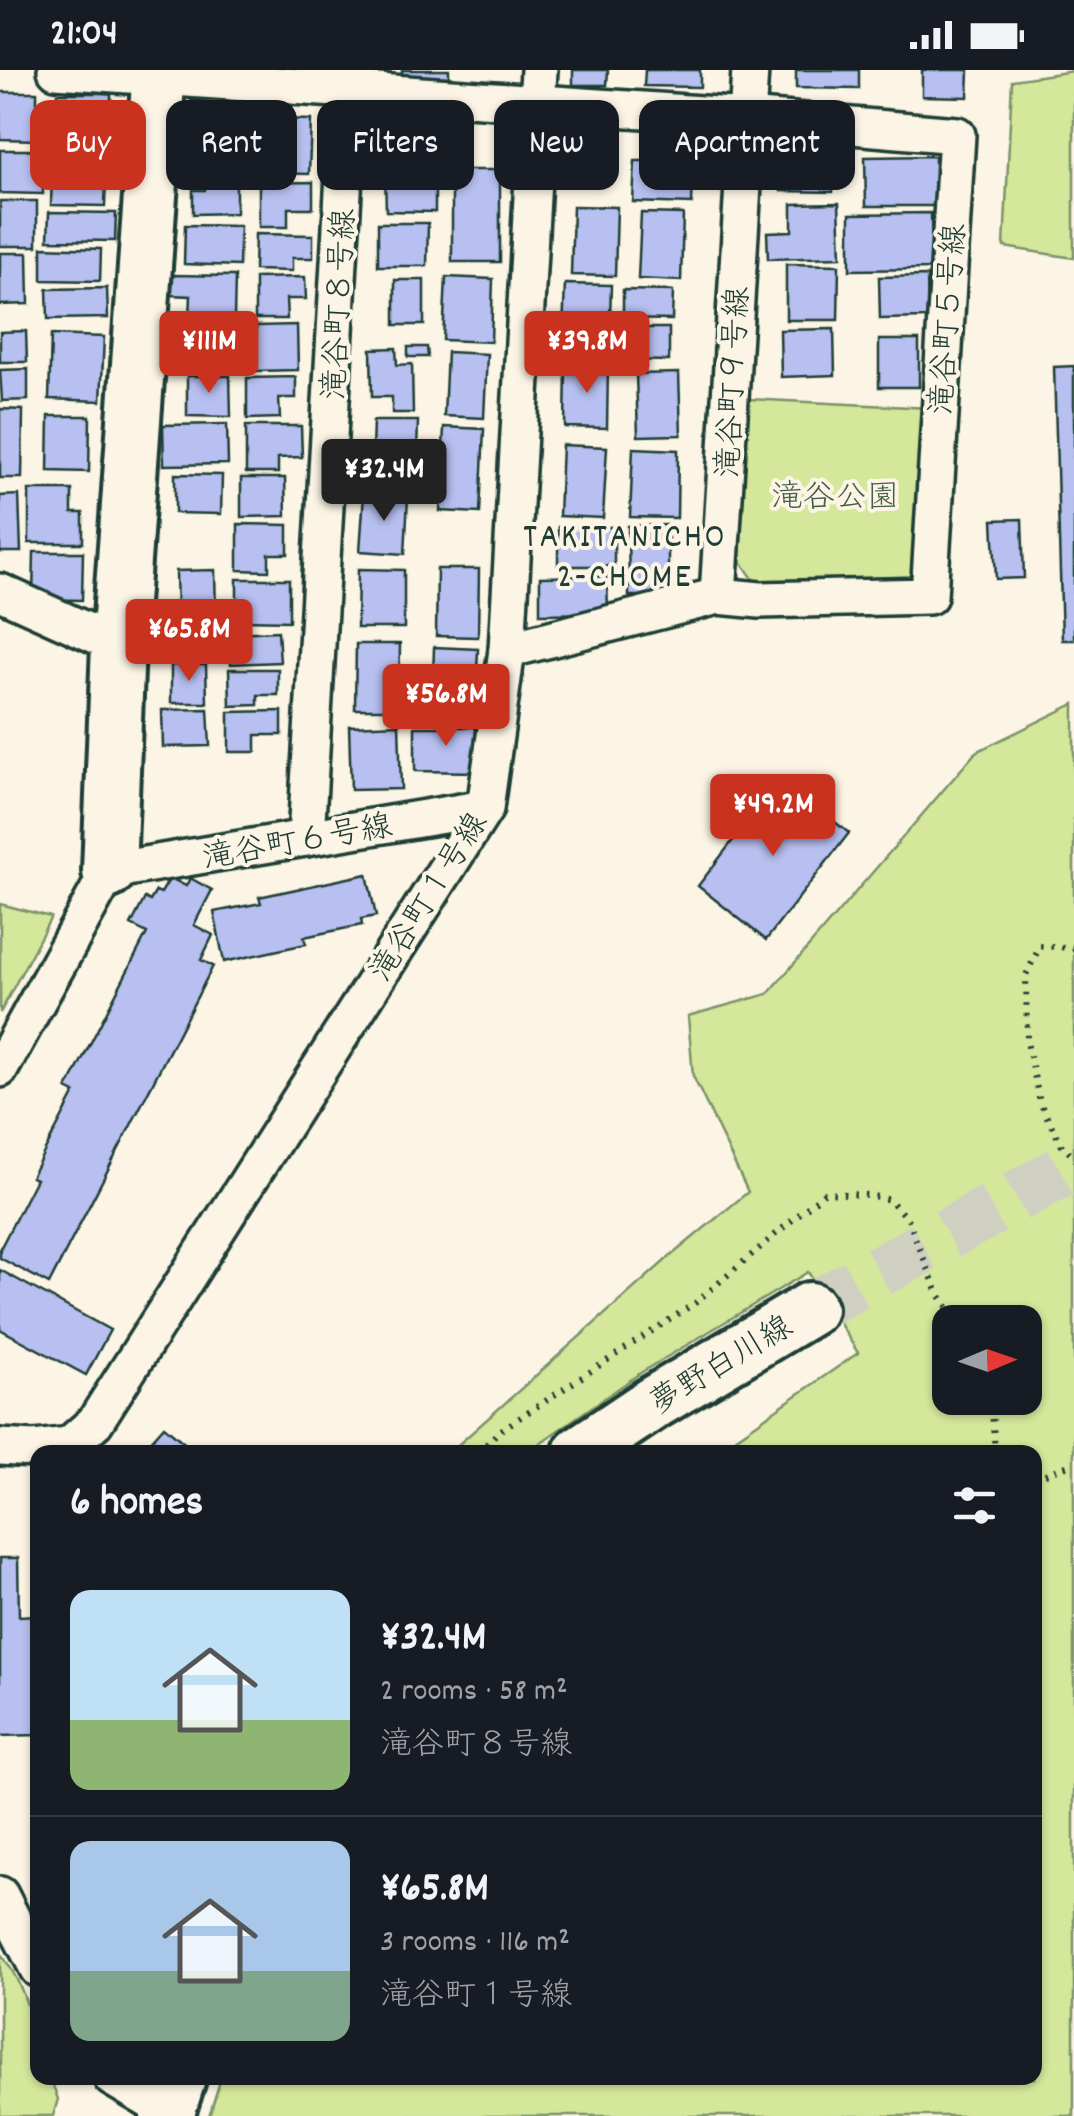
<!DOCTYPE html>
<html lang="en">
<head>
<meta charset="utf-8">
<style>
  body { margin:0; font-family:Dekko,"Klee One",sans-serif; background:#20242c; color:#f1f3f6; height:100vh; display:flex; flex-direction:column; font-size:38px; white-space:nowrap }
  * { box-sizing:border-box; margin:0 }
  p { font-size:32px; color:#9ea1a6 }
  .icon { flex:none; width:55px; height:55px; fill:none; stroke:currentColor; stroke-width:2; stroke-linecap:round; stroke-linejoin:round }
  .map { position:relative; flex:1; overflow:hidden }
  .sheet { position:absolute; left:30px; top:1375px; width:1012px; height:640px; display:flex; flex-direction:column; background:#171b24; border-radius:20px; box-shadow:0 2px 8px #0004 }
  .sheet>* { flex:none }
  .top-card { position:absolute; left:30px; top:30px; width:1015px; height:90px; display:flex; gap:20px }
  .needle { width:65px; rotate:88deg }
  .controls { position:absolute; left:932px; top:1235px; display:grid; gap:20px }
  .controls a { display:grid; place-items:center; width:110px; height:110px; border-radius:20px; background:#171b24; box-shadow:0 2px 8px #0004; font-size:50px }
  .price { position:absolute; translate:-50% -85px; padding:0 22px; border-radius:10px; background:#c8321e; color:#fff; font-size:32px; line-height:65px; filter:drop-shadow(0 2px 5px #0008) }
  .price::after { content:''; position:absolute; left:50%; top:60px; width:30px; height:22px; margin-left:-15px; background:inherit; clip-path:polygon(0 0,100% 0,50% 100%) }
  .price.current { background:#222; color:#fff }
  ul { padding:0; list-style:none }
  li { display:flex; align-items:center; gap:30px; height:250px; padding:0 40px }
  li+li { border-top:2px solid #363941 }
  li span { display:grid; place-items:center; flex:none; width:280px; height:200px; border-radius:20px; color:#555 }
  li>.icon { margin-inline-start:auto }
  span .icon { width:120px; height:120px; fill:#fffc; stroke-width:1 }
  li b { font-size:42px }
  h2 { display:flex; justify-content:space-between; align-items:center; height:120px; padding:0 40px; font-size:42px }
  .pill { padding:0 35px; border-radius:20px; background:#171b24; box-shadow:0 2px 8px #0004; font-size:35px; line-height:90px }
  .pill.current { background:#c8321e; color:#fff }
  .status { display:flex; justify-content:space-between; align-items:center; height:70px; padding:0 50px; background:#171b24; direction:ltr }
  .status svg { height:28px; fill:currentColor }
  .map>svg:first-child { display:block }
  .green { fill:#d5e79b; stroke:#7a9268; stroke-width:2.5; fill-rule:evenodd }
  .building { fill:#b8c0f1; stroke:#1f3d34; stroke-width:2.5 }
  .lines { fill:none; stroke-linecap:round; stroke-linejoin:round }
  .secondary-tunnel { stroke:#d0d0c2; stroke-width:52; stroke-dasharray:52 26; stroke-linecap:butt }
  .street-casing { stroke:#1f3d34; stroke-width:42 }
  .secondary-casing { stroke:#1f3d34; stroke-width:60 }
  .path { stroke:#1f3d34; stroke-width:6; stroke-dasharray:2.5 8; stroke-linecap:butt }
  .street { stroke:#fcf5e5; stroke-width:35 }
  .secondary { stroke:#fcf5e5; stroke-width:52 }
  .labels { text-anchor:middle; stroke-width:8; stroke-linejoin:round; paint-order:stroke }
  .street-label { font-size:32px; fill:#1f3d34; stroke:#fcf5e5 }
  .park-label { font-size:32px; fill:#435f49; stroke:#fcf5e5 }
  .neighbourhood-label { font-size:35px; letter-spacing:2.5px; fill:#1f3d34; stroke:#fcf5e5 }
</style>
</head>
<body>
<div class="status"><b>21:04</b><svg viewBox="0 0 49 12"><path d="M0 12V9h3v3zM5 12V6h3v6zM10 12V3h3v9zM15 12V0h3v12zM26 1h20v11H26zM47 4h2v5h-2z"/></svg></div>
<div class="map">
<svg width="1074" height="2046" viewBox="0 0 1074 2046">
  <rect width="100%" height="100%" fill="#fcf5e5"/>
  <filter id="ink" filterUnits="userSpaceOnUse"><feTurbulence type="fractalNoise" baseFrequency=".01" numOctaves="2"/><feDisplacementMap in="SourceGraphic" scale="20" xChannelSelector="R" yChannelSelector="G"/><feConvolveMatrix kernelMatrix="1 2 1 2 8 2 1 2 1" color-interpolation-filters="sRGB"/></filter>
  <g filter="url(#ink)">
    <!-- green -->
    <g class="green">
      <polygon points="1074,1 1074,188 1004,177 1012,10"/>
      <polygon points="748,329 930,338 922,496 903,518 762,522 740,490"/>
      <path d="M1074 634V2046H209L221 2008H1035V1382H715L858 1283 808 1202 642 1302 527 1382H450L667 1189 748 1122 693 1006 688 946 768 924 976 682ZM950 1252H1025V1328H950Z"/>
      <polygon points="0,834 51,847 0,943"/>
      <path d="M0 1883C27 1916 38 1966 38 2008H50L58 2029 53 2046H0Z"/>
    </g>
    <!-- building -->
    <g class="building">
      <polygon points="402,0 449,0 449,7 402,6"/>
      <polygon points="573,0 608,0 607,15 573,15"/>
      <polygon points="645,0 700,0 700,17 644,16"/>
      <polygon points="796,0 859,0 859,19 796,18"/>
      <polygon points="922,0 969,0 968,27 922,26"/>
      <polygon points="0,22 37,22 37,70 0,69"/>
      <rect x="57" y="23" width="54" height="77"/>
      <polygon points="191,31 220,31 221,42 245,42 245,65 191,66"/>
      <polygon points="273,49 311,50 309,104 272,103"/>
      <polygon points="383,53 427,53 428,92 384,93"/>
      <polygon points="654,67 694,68 692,134 633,132 635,91 653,91"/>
      <rect x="184" y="72" width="55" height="28"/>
      <polygon points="0,80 43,80 43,124 0,123"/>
      <polygon points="782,80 834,81 833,122 781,121"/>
      <polygon points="935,86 935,136 866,136 865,87"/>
      <rect x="452" y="100" width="48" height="92"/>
      <polygon points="385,104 435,105 435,142 386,141"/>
      <polygon points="52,105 106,107 105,136 51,135"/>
      <polygon points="236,108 236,143 193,144 193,120 205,120 205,109"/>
      <polygon points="313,112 313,138 288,138 288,157 259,157 259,113"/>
      <rect x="0" y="131" width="37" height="45"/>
      <polygon points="839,133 841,187 768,189 767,162 792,161 792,134"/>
      <polygon points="573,136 617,137 615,206 571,205"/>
      <polygon points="49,142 116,143 115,171 48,170"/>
      <polygon points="641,143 683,144 681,211 638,209"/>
      <polygon points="931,143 932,199 850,200 850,144"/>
      <polygon points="378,153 428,153 427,196 378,196"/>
      <polygon points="185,155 240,156 239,196 184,194"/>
      <polygon points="255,164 313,165 313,188 292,188 292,201 254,200"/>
      <polygon points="42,177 101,179 100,211 42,210"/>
      <polygon points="0,183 28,183 29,234 0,235"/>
      <polygon points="786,194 839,195 838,250 786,250"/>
      <polygon points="170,205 235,206 234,248 190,247 191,226 170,225"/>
      <polygon points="927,206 928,248 880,249 879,207"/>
      <polygon points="305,207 306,229 286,229 287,249 255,249 255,208"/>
      <polygon points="446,207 493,209 491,272 443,270"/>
      <rect x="395" y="210" width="29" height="45"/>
      <polygon points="565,214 611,215 609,284 562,283"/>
      <polygon points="107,218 108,248 48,249 47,219"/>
      <polygon points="623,220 673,221 672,250 623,249"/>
      <polygon points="189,253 236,255 235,298 188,297"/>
      <polygon points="297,255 298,300 256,301 256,256"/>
      <polygon points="622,258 669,258 669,291 622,290"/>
      <polygon points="834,259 835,305 781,307 780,260"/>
      <polygon points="26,261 27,292 0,292 0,262"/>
      <polygon points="51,265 104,267 101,331 49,329"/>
      <rect x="879" y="270" width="40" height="47"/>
      <polygon points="408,277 427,277 428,287 408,287"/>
      <polygon points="396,278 397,295 412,294 413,343 392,343 392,327 372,327 371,279"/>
      <polygon points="447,282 487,284 484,348 444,346"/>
      <polygon points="566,295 608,295 607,358 565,357"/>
      <polygon points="1074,296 1074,570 1062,570 1054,297"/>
      <polygon points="28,299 28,330 2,331 0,300"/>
      <polygon points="679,303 681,365 638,366 636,304"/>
      <polygon points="187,306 230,306 231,347 187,346"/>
      <polygon points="296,307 296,328 279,328 280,348 247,349 247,308"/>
      <polygon points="0,339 23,340 22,408 0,408"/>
      <polygon points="49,346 90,346 89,402 48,401"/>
      <polygon points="373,351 418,351 416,415 371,414"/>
      <polygon points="227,354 228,394 164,395 163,355"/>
      <polygon points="246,356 301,356 302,387 278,388 278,403 246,403"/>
      <polygon points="444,357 484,359 480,443 440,441"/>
      <polygon points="562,375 607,377 603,448 559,446"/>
      <polygon points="633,378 678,380 677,448 630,447"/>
      <polygon points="175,404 222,405 221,444 175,443"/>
      <polygon points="241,408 285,408 286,446 241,447"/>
      <polygon points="29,420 72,420 72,443 83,443 83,473 29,473"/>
      <polygon points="364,424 408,427 405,484 360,481"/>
      <polygon points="19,425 21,482 0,482 0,426"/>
      <polygon points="1022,449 1024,508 996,509 993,450"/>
      <polygon points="238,454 288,455 288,484 269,484 269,501 238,500"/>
      <polygon points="668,455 668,526 629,526 628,456"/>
      <rect x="558" y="457" width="56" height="39"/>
      <polygon points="34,482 83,482 82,530 33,529"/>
      <polygon points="358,499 404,500 404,558 357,558"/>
      <polygon points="437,499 479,499 478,567 436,566"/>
      <polygon points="215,500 216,544 177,545 176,501"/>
      <polygon points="607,506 608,543 540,544 540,507"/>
      <polygon points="237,509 289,509 289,551 237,550"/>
      <polygon points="212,554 213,586 166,587 165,555"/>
      <polygon points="278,561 280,592 231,594 229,563"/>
      <polygon points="356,574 400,574 399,639 355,639"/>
      <polygon points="434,577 478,579 475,643 432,642"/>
      <polygon points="171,595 206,595 207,633 171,633"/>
      <polygon points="229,599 278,599 278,625 258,625 258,635 230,636"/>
      <polygon points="208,639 210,676 163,677 162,640"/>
      <polygon points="282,641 282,665 256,665 256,682 229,682 229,642"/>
      <polygon points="399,654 401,719 351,720 349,656"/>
      <polygon points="415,657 476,657 476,702 415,701"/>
      <polygon points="780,709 849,763 766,870 698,816"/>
      <polygon points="367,804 376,846 361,849 362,855 304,867 306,874 224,892 214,842 261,833 259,827"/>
      <polygon points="170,808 186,816 190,808 212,820 194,855 213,865 201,890 213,896 49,1214 0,1188 0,1179 36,1109 31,1107 75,1023 67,1019 147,863 131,855 145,828 150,831 156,821 161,823"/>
      <polygon points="0,1200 110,1260 86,1305 0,1259"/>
      <polygon points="164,1356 195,1382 141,1382"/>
      <polygon points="0,1488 18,1488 19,1546 36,1545 38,1665 0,1666"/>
    </g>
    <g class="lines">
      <!-- secondary-tunnel -->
      <polyline class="secondary-tunnel" points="810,1239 1074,1095"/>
      <!-- street casing -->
      <g class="street-casing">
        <g id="street">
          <polyline points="56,0 746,47 957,65 929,526 760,530 718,526"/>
          <polyline points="0,522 118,575"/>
          <polyline points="507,580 718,526 750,0"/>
          <polyline points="306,768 350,0"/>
          <polyline points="0,999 109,801 485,738"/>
          <polyline points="0,1377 34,1379 69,1375 95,1352 485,738 507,580 539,0"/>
          <polyline points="0,1825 38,1899"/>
          <polyline points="112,2008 169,2042"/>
        </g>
      </g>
      <!-- secondary casing -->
      <g class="secondary-casing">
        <g id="secondary">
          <polyline points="109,801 118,575 159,0"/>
          <polyline points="580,1382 653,1333 810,1239"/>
          <polyline points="167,2046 179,2008"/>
        </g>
      </g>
      <!-- path -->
      <g class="path">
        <polyline points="1074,878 1040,876 1026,905 1027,972 1040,1033 1062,1076 1074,1087"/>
        <polyline points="991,1328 995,1382"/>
        <polyline points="479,1382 498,1362 695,1233 824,1123 869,1125 890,1130 908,1150 938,1223 957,1252"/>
        <polyline points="1035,1408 1074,1393"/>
      </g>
      <!-- street -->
      <use href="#street" class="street"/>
      <!-- secondary -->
      <use href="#secondary" class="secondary"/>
    </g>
  </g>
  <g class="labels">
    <!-- street labels -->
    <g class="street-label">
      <text transform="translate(337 234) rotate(-87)" y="11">滝谷町８号線</text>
      <text transform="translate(946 249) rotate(-86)" y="11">滝谷町５号線</text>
      <text transform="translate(731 312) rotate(-87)" y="11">滝谷町９号線</text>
      <text transform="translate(297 770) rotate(-10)" y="11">滝谷町６号線</text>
      <text transform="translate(427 826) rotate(-58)" y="11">滝谷町１号線</text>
      <text transform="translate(720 1293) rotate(-31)" y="11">夢野白川線</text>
    </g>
    <!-- park labels -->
    <g class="park-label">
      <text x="835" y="436">滝谷公園</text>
    </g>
    <!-- neighbourhood labels -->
    <g class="neighbourhood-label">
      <text x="625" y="476">TAKITANICHO<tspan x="625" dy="40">2-CHOME</tspan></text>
    </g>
  </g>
</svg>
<div class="controls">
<a><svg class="needle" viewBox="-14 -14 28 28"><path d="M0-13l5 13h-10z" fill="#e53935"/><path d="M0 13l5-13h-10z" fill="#9ea1a6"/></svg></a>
</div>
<b class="price" style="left:209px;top:326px">¥111M</b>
<b class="price" style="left:587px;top:326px">¥39.8M</b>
<b class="price current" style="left:384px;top:454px">¥32.4M</b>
<b class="price" style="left:189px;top:614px">¥65.8M</b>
<b class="price" style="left:446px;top:679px">¥56.8M</b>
<b class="price" style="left:773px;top:789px">¥49.2M</b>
<div class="top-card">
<a class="pill current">Buy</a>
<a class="pill">Rent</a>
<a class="pill">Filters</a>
<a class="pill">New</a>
<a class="pill">Apartment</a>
</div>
<section class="sheet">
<h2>6 homes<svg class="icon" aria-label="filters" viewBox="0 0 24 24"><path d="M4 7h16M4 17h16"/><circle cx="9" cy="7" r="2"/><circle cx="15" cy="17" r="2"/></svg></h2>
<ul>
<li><span style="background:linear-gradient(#bfe0f5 65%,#8fb573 0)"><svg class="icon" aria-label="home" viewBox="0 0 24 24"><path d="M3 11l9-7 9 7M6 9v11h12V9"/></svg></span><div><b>¥32.4M</b><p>2 rooms · 58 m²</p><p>滝谷町８号線</p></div></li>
<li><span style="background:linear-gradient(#a9c7e8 65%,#7fa58c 0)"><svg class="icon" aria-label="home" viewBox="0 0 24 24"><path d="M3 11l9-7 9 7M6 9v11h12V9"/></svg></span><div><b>¥65.8M</b><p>3 rooms · 116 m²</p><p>滝谷町１号線</p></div></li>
</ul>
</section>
</div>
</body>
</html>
